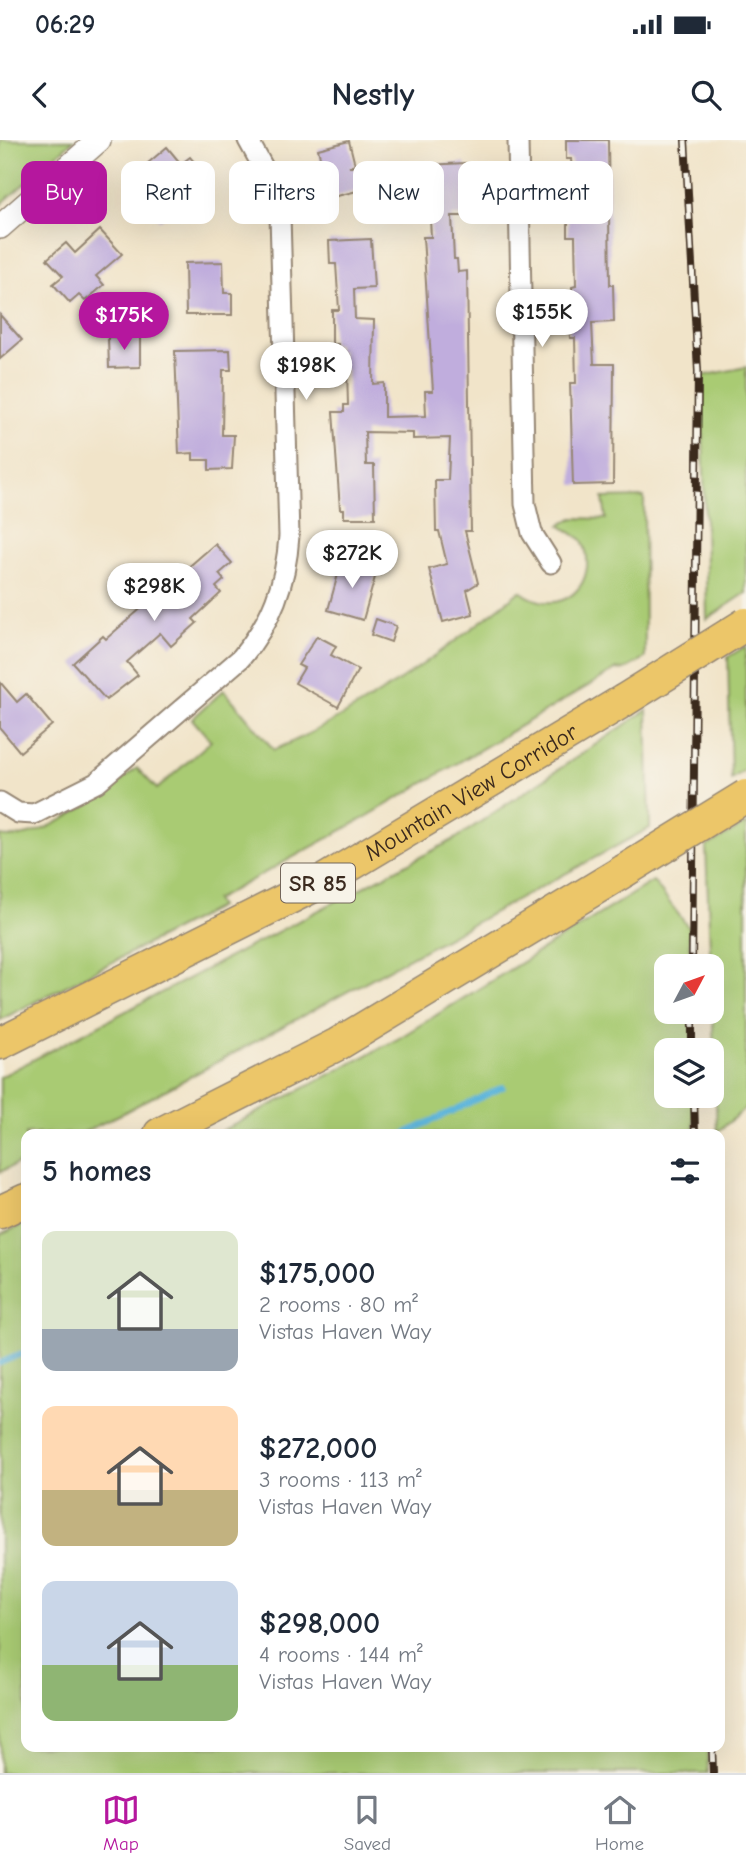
<!DOCTYPE html>
<html lang="en">
<head>
<meta charset="utf-8">
<style>
  body { margin:0; font-family:"Comic Neue",sans-serif; background:#f2f2f3; color:#1f2937; height:100vh; display:flex; flex-direction:column; font-size:26px; white-space:nowrap }
  * { box-sizing:border-box; margin:0 }
  p { font-size:23px; color:#747a83 }
  .icon { flex:none; width:38px; height:38px; fill:none; stroke:currentColor; stroke-width:2; stroke-linecap:round; stroke-linejoin:round }
  .map { position:relative; flex:1; overflow:hidden }
  .panel { position:absolute; left:21px; top:989px; width:704px; height:623px; display:flex; flex-direction:column; background:#fff; border-radius:14px; box-shadow:0 7px 28px #0002 }
  .panel>* { flex:none }
  .hud { position:absolute; left:21px; top:21px; width:705px; height:63px; display:flex; gap:14px }
  .needle { width:46px; rotate:49deg }
  .fabs { position:absolute; left:654px; top:814px; display:grid; gap:14px }
  .fabs a { display:grid; place-items:center; width:70px; height:70px; border-radius:14px; background:#fff; box-shadow:0 7px 28px #0002; font-size:35px }
  .price { position:absolute; translate:-50% -60px; padding:0 16px; border-radius:24px; background:#fff; color:#222; font-size:23px; line-height:46px; filter:drop-shadow(0 2px 4px #0008) }
  .price::after { content:''; position:absolute; left:50%; top:42px; width:21px; height:16px; margin-left:-10px; background:inherit; clip-path:polygon(0 0,100% 0,50% 100%) }
  .price.current { background:#b5179e; color:#fff }
  ul { padding:0; list-style:none }
  li { display:flex; align-items:center; gap:21px; height:175px; padding:0 21px }
  li span { display:grid; place-items:center; flex:none; width:196px; height:140px; border-radius:14px; color:#555 }
  li>.icon { margin-inline-start:auto }
  span .icon { width:84px; height:84px; fill:#fffc; stroke-width:1 }
  li b { font-size:30px }
  h2 { display:flex; justify-content:space-between; align-items:center; height:84px; padding:0 21px; font-size:30px }
  .pill { padding:0 24px; border-radius:14px; background:#fff; box-shadow:0 7px 28px #0002; font-size:24px; line-height:63px }
  .pill.current { background:#b5179e; color:#fff }
  .status { display:flex; justify-content:space-between; align-items:center; height:49px; padding:0 35px; background:#fff; direction:ltr }
  .status svg { height:19px; fill:currentColor }
  header { display:flex; justify-content:space-between; align-items:center; height:91px; padding:0 21px; background:#fff; font-size:32px; font-weight:800 }
  .tabs { display:flex; justify-content:space-around; align-items:center; height:98px; border-top:2px solid #e0e1e3; background:#fff; font-size:19px; color:#747a83 }
  .tabs a { display:grid; justify-items:center; gap:4px }
  .tabs .current { color:#b5179e }
  .map>svg:first-child { display:block }
  .green { fill:#a9cb73; stroke:#727a48; stroke-width:2 }
  .lines { fill:none; stroke-linecap:round; stroke-linejoin:round }
  .stream { stroke:#5fb6dc; stroke-width:6 }
  .building { fill:#c0addd }
  .minor-casing { stroke:#968774; stroke-width:23 }
  .tertiary-casing { stroke:#968774; stroke-width:26 }
  .trunk-casing { stroke:#968774; stroke-width:35 }
  .minor { stroke:#fff; stroke-width:19 }
  .tertiary { stroke:#fff; stroke-width:23 }
  .trunk { stroke:#ecc669; stroke-width:32 }
  .rail-casing { stroke:#3b2a1e; stroke-width:8 }
  .rail { stroke:#f7f3e8; stroke-width:5; stroke-dasharray:16; stroke-linecap:butt }
  .trunk-bridge-casing { stroke:#968774; stroke-width:35; stroke-linecap:butt }
  .trunk-bridge { stroke:#ecc669; stroke-width:32 }
  .labels { text-anchor:middle; stroke-width:5; stroke-linejoin:round; paint-order:stroke }
  .shield { fill:#f7f3e8; stroke:#73665b; stroke-width:2 }
  .shield-label { font-size:23px; font-weight:bold; fill:#3b2a1e }
  .street-label { font-size:24px; fill:#3b2a1e; stroke:#f7f3e8 }
</style>
</head>
<body>
<div class="status"><b>06:29</b><svg viewBox="0 0 49 12"><path d="M0 12V9h3v3zM5 12V6h3v6zM10 12V3h3v9zM15 12V0h3v12zM26 1h20v11H26zM47 4h2v5h-2z"/></svg></div>
<header><svg class="icon" aria-label="back" viewBox="0 0 24 24"><path d="M15 5l-7 7 7 7"/></svg>Nestly<svg class="icon" aria-label="search" viewBox="0 0 24 24"><circle cx="10" cy="10" r="6"/><path d="M15 15l6 6"/></svg></header>
<div class="map">
<svg width="746" height="1633" viewBox="0 0 746 1633">
  <rect width="100%" height="100%" fill="#f7f3e8"/>
  <filter id="ink" filterUnits="userSpaceOnUse"><feTurbulence type="fractalNoise" baseFrequency=".0143" numOctaves="2"/><feDisplacementMap in="SourceGraphic" scale="14" xChannelSelector="R" yChannelSelector="G"/><feConvolveMatrix kernelMatrix="1 2 1 2 8 2 1 2 1" color-interpolation-filters="sRGB"/></filter>
  <filter id="wash" filterUnits="userSpaceOnUse"><feTurbulence type="fractalNoise" baseFrequency=".00686" numOctaves="4" result="noise"/><feDisplacementMap in="SourceGraphic" scale="28" xChannelSelector="R" yChannelSelector="G"/><feGaussianBlur stdDeviation="1.57" result="paint"/><feColorMatrix in="noise" values="0 0 0 0 0 0 0 0 0 0 0 0 0 0 0 0 0 1.4 0 .05"/><feComposite in="paint" operator="in"/></filter>
  <g filter="url(#wash)">
    <rect width="100%" height="100%" fill="#f1e4c9"/>
    <!-- green -->
    <g class="green">
      <polygon points="0,0 74,0 0,65"/>
      <polygon points="746,227 746,453 707,479 702,236"/>
      <path d="M644 357 645 518 624 530 617 529 361 680 215 760 219 767 0 880V696C39 705 108 652 137 628L157 649 211 601 192 579 224 550 274 610C364 571 443 512 520 451 560 482 602 444 582 400L560 385 573 378 606 379 603 358Z"/>
      <polygon points="746,506 746,629 731,639 728,517"/>
      <polygon points="647,570 650,688 121,974 80,994 26,994 26,1020 0,1032 0,937 455,699"/>
      <polygon points="746,684 746,968 717,992 706,707"/>
      <polygon points="653,741 689,788 690,826 667,826 667,872 691,872 692,910 667,910 667,956 693,956 694,994 216,994 396,900"/>
      <polygon points="26,1083 26,1606 707,1606 708,1633 0,1633 0,1095"/>
    </g>
    <g class="lines">
      <!-- stream -->
      <g class="stream">
        <polyline points="404,994 503,947"/>
        <polyline points="0,1223 26,1212"/>
      </g>
    </g>
    <g id="blocks">
      <!-- building -->
      <g class="building">
        <polygon points="566,0 608,0 610,145 613,145 614,182 592,183 594,224 614,224 613,344 573,345 570,243 576,243 575,198 570,198 568,163 572,163 572,147 576,146 575,96 568,96 568,64 577,64 576,31 572,31 571,19 566,19"/>
        <polygon points="349,1 355,25 349,27 355,27 361,50 325,59 320,38 325,37 318,9"/>
        <polygon points="167,7 181,24 190,17 208,38 160,80 137,54 159,35 148,23"/>
        <polygon points="465,23 467,76 452,76 454,119 457,119 458,132 467,131 471,391 465,391 478,443 467,450 473,474 443,482 429,429 447,424 439,391 436,391 435,340 448,340 450,298 413,299 413,293 365,292 366,325 374,325 375,378 344,378 344,369 340,369 333,272 344,272 344,265 348,265 347,229 342,229 342,211 338,211 338,204 332,204 332,170 339,170 336,124 330,124 329,101 371,99 374,148 354,149 355,179 374,180 373,244 384,243 384,277 426,276 425,251 433,251 423,97 431,97 427,25"/>
        <polygon points="100,90 122,114 96,136 104,145 85,161 79,155 70,163 53,144 63,136 47,119 66,103 75,113"/>
        <polygon points="223,122 224,153 232,153 232,175 186,175 185,123"/>
        <polygon points="0,175 22,200 0,219"/>
        <polygon points="140,196 140,227 109,228 108,197"/>
        <polygon points="230,210 231,230 223,230 222,295 234,295 232,329 209,330 209,320 193,320 193,313 179,314 175,211"/>
        <polygon points="215,404 232,423 219,434 224,440 216,447 221,453 193,479 197,483 171,506 160,493 127,522 138,535 106,560 73,523 103,496 106,499"/>
        <polygon points="342,420 377,430 363,480 328,470"/>
        <polygon points="376,479 396,486 391,502 371,495"/>
        <polygon points="317,496 336,506 331,515 358,530 338,567 295,543 304,528 298,525"/>
        <polygon points="0,542 17,562 26,554 52,585 20,612 0,588"/>
      </g>
    </g>
  </g>
  <g filter="url(#ink)">
    <use href="#blocks" fill-opacity="0" stroke="#968774" stroke-width="2"/>
    <g class="lines">
      <!-- minor casing -->
      <g class="minor-casing">
        <g id="minor">
          <polyline points="518,0 525,364 532,393 551,423"/>
          <path d="M0 662 18 673 34 674 96 643 241 518C272 481 286 443 289 396L280 75 269 38 248 0"/>
        </g>
      </g>
      <!-- tertiary casing -->
      <g class="tertiary-casing">
        <polyline id="tertiary" points="0,87 99,0"/>
      </g>
      <!-- trunk casing -->
      <g class="trunk-casing">
        <g id="trunk">
          <path id="s1" d="M0 903 325 740 623 561"/>
          <polyline points="160,994 338,904 624,731"/>
          <polyline points="0,1072 26,1060"/>
        </g>
      </g>
      <!-- minor -->
      <use href="#minor" class="minor"/>
      <!-- tertiary -->
      <use href="#tertiary" class="tertiary"/>
      <!-- trunk -->
      <use href="#trunk" class="trunk"/>
      <!-- rail casing -->
      <g class="rail-casing">
        <g id="rail">
          <polyline points="685,0 698,231 692,826"/>
          <polyline points="692,872 692,910"/>
          <polyline points="694,956 695,994"/>
          <polyline points="712,1606 713,1633"/>
        </g>
      </g>
      <!-- rail -->
      <use href="#rail" class="rail"/>
      <!-- trunk-bridge casing -->
      <g class="trunk-bridge-casing">
        <g id="trunk-bridge">
          <polyline points="623,561 746,484"/>
          <polyline points="624,731 746,656"/>
        </g>
      </g>
      <!-- trunk-bridge -->
      <use href="#trunk-bridge" class="trunk-bridge"/>
    </g>
  </g>
  <g class="labels">
    <!-- shield labels -->
    <rect class="shield" x="281" y="723.5" width="74" height="39" rx="5"/>
    <g class="shield-label">
      <text x="318" y="751">SR 85</text>
    </g>
    <!-- street labels -->
    <g class="street-label">
      <text dy="8" stroke="none"><textPath href="#s1" startOffset="534">Mountain View Corridor</textPath></text>
    </g>
  </g>
</svg>
<div class="fabs">
<a><svg class="needle" viewBox="-14 -14 28 28"><path d="M0-13l5 13h-10z" fill="#e53935"/><path d="M0 13l5-13h-10z" fill="#747a83"/></svg></a>
<a><svg class="icon" aria-label="layers" viewBox="0 0 24 24"><path d="M12 4l9 5-9 5-9-5zM3 14l9 5 9-5"/></svg></a>
</div>
<b class="price" style="left:542px;top:209px">$155K</b>
<b class="price current" style="left:124px;top:212px">$175K</b>
<b class="price" style="left:306px;top:262px">$198K</b>
<b class="price" style="left:352px;top:450px">$272K</b>
<b class="price" style="left:154px;top:483px">$298K</b>
<div class="hud">
<a class="pill current">Buy</a>
<a class="pill">Rent</a>
<a class="pill">Filters</a>
<a class="pill">New</a>
<a class="pill">Apartment</a>
</div>
<section class="panel">
<h2>5 homes<svg class="icon" aria-label="filters" viewBox="0 0 24 24"><path d="M4 7h16M4 17h16"/><circle cx="9" cy="7" r="2"/><circle cx="15" cy="17" r="2"/></svg></h2>
<ul>
<li><span style="background:linear-gradient(#dfe7d0 70%,#9aa5b1 0)"><svg class="icon" aria-label="home" viewBox="0 0 24 24"><path d="M3 11l9-7 9 7M6 9v11h12V9"/></svg></span><div><b>$175,000</b><p>2 rooms · 80 m²</p><p>Vistas Haven Way</p></div></li>
<li><span style="background:linear-gradient(#ffd9b3 60%,#c2b280 0)"><svg class="icon" aria-label="home" viewBox="0 0 24 24"><path d="M3 11l9-7 9 7M6 9v11h12V9"/></svg></span><div><b>$272,000</b><p>3 rooms · 113 m²</p><p>Vistas Haven Way</p></div></li>
<li><span style="background:linear-gradient(#c9d6e8 60%,#8fb573 0)"><svg class="icon" aria-label="home" viewBox="0 0 24 24"><path d="M3 11l9-7 9 7M6 9v11h12V9"/></svg></span><div><b>$298,000</b><p>4 rooms · 144 m²</p><p>Vistas Haven Way</p></div></li>
</ul>
</section>
</div>
<nav class="tabs">
<a class="current"><svg class="icon" aria-label="map" viewBox="0 0 24 24"><path d="M3 6l6-2 6 2 6-2v14l-6 2-6-2-6 2zM9 4v14M15 6v14"/></svg>Map</a>
<a><svg class="icon" aria-label="saved" viewBox="0 0 24 24"><path d="M7 4h10v16l-5-4-5 4z"/></svg>Saved</a>
<a><svg class="icon" aria-label="home" viewBox="0 0 24 24"><path d="M3 11l9-7 9 7M6 9v11h12V9"/></svg>Home</a>
</nav>
</body>
</html>
